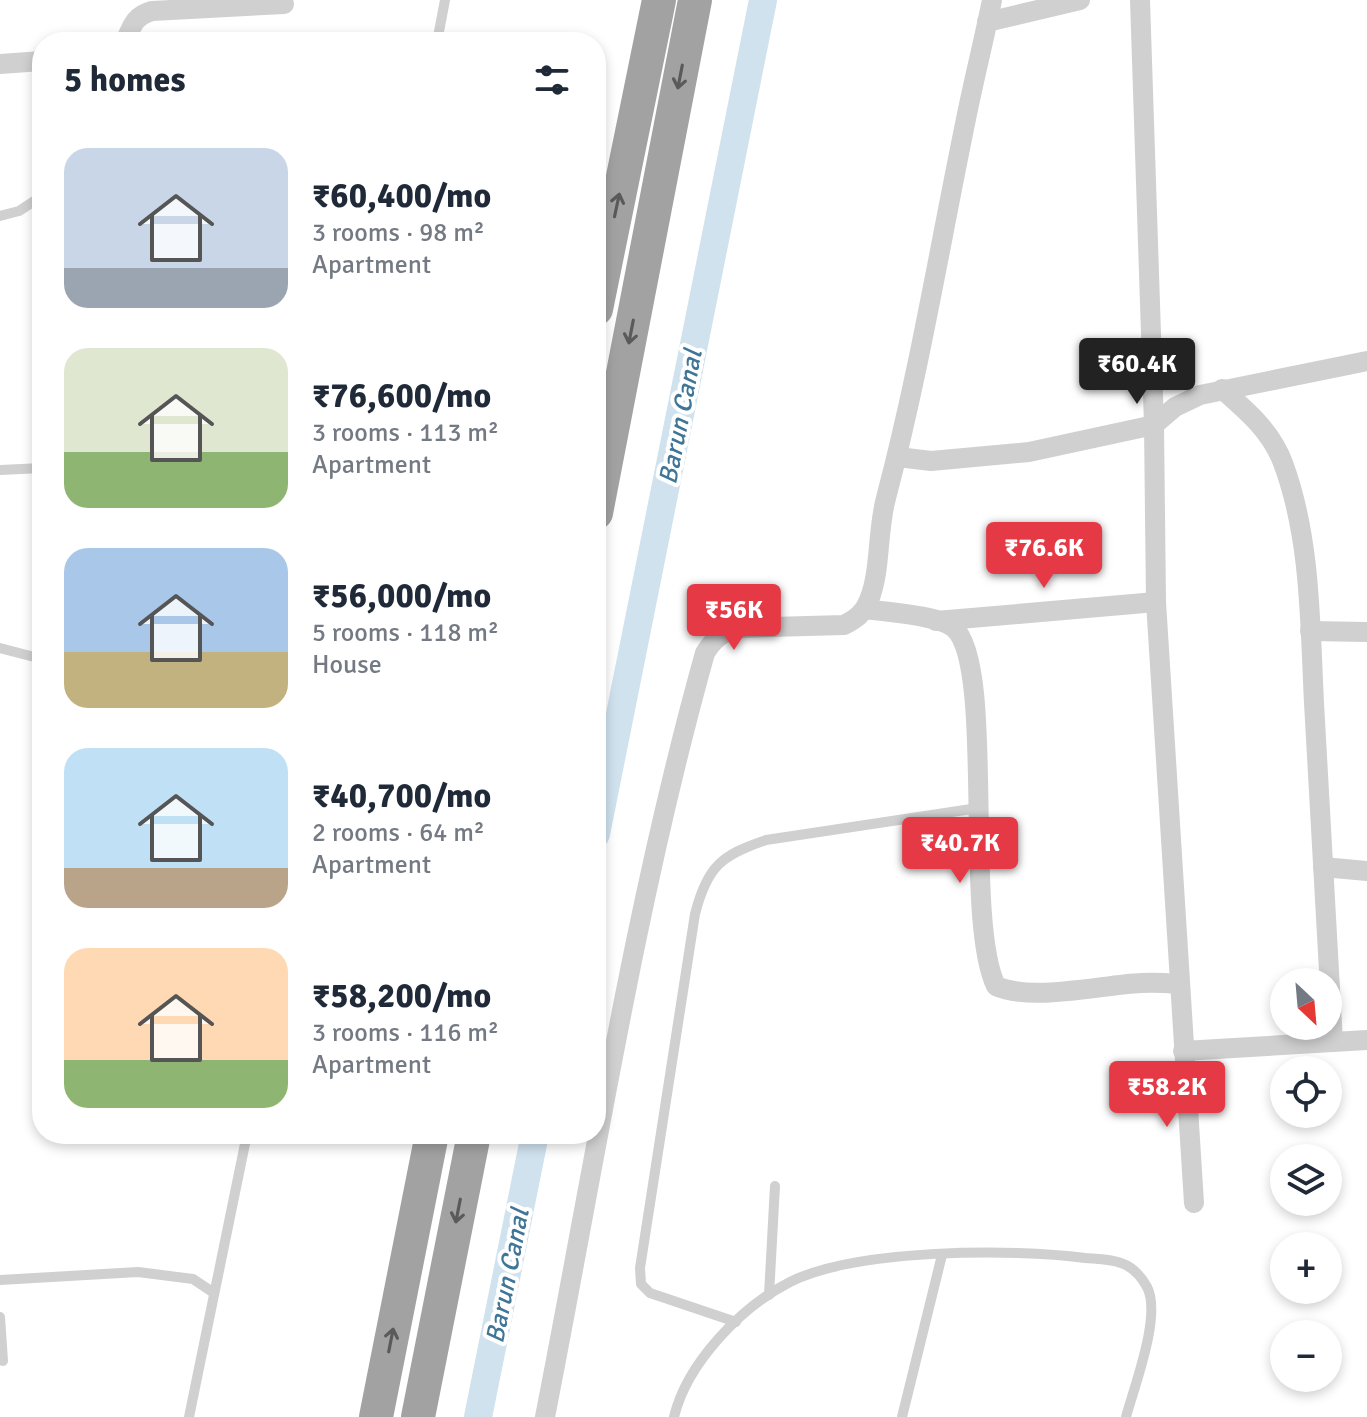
<!DOCTYPE html>
<html lang="en">
<head>
<meta charset="utf-8">
<style>
  body { margin:0; font-family:Signika,sans-serif; background:#f2f2f3; color:#1f2937; height:100vh; display:flex; flex-direction:column; font-size:30px; white-space:nowrap }
  * { box-sizing:border-box; margin:0 }
  p { font-size:26px; color:#747a83 }
  .icon { flex:none; width:44px; height:44px; fill:none; stroke:currentColor; stroke-width:2; stroke-linecap:round; stroke-linejoin:round }
  .map { position:relative; flex:1; overflow:hidden }
  .drawer { position:absolute; left:32px; top:32px; width:574px; height:1112px; display:flex; flex-direction:column; background:#fff; border-radius:32px; box-shadow:0 4px 12px #0003 }
  .drawer>* { flex:none }
  .needle { width:52px; rotate:154deg }
  .tools { position:absolute; left:1270px; top:968px; display:grid; gap:16px }
  .tools a { display:grid; place-items:center; width:72px; height:72px; border-radius:50%; background:#fff; box-shadow:0 4px 12px #0003; font-size:40px }
  .price { position:absolute; translate:-50% -68px; padding:0 18px; border-radius:8px; background:#e63946; color:#fff; font-size:26px; line-height:52px; filter:drop-shadow(0 2px 4px #0008) }
  .price::after { content:''; position:absolute; left:50%; top:48px; width:24px; height:18px; margin-left:-12px; background:inherit; clip-path:polygon(0 0,100% 0,50% 100%) }
  .price.current { background:#222; color:#fff }
  ul { padding:0; list-style:none }
  li { display:flex; align-items:center; gap:24px; height:200px; padding:0 32px }
  li span { display:grid; place-items:center; flex:none; width:224px; height:160px; border-radius:24px; color:#555 }
  li>.icon { margin-inline-start:auto }
  span .icon { width:96px; height:96px; fill:#fffc; stroke-width:1 }
  li b { font-size:34px }
  h2 { display:flex; justify-content:space-between; align-items:center; height:96px; padding:0 32px; font-size:34px }
  .map>svg:first-child { display:block }
  .lines { fill:none; stroke-linecap:round; stroke-linejoin:round }
  .canal { stroke:#cfe2ee; stroke-width:28 }
  .service { stroke:#d0d0d0; stroke-width:10 }
  .minor { stroke:#d0d0d0; stroke-width:20 }
  .trunk { stroke:#a2a2a2; stroke-width:34 }
  .oneway { stroke:#5a5a5a }
  .labels { text-anchor:middle; stroke-width:8; stroke-linejoin:round; paint-order:stroke }
  .water-label { font-size:26px; font-style:italic; fill:#3f7597; stroke:#fff }
</style>
</head>
<body>
<div class="map">
<svg width="1367" height="1417" viewBox="0 0 1367 1417">
  <rect width="100%" height="100%" fill="#fff"/>
  <g class="lines">
    <!-- canal -->
    <g class="canal">
      <polyline points="596,834 763,0"/>
      <polyline points="478,1417 535,1134"/>
    </g>
    <!-- service -->
    <g class="service">
      <polyline points="437,42 445,0"/>
      <polyline points="0,216 19,211 42,196"/>
      <polyline points="0,470 42,468"/>
      <polyline points="0,648 42,659"/>
      <polyline points="0,1280 138,1272 193,1279 214,1293"/>
      <polyline points="769,1295 775,1186"/>
      <polyline points="0,1317 3,1361"/>
      <path d="M736 1322 650 1293 641 1284 640 1268 695 914C707 867 721 855 766 840L978 808"/>
      <polyline points="189,1417 247,1134"/>
      <path d="M674 1417C687 1363 741 1307 790 1282 855 1249 1013 1248 1085 1258 1096 1259 1110 1259 1121 1263 1133 1267 1141 1276 1147 1287 1162 1315 1134 1387 1126 1417"/>
      <polyline points="902,1417 942,1255"/>
    </g>
    <!-- minor -->
    <g class="minor">
      <polyline points="1140,0 1154,425 1156,602 1194,1203"/>
      <polyline points="987,22 1080,0"/>
      <path d="M125 42C132 26 134 16 152 11L284 4"/>
      <polyline points="0,64 42,61"/>
      <path d="M1222 389C1247 411 1271 431 1283 463 1311 538 1310 624 1314 703 1320 816 1326 929 1333 1042"/>
      <polyline points="898,457 931,461 1029,452 1154,425 1175,407 1200,395 1367,361"/>
      <path d="M865 609C886 612 939 615 954 628 996 665 963 918 996 986 1032 1002 1101 985 1141 983 1154 982 1167 983 1180 984"/>
      <polyline points="936,621 1156,602"/>
      <polyline points="1310,631 1367,632"/>
      <polyline points="1323,867 1367,871"/>
      <polyline points="1183,1051 1367,1040"/>
      <path d="M545 1417C595 1162 635 903 705 653 713 640 721 633 736 628L844 625C856 619 864 613 869 600 881 571 877 531 886 498 919 373 940 245 966 119 974 79 984 40 992 0"/>
    </g>
    <!-- trunk -->
    <g class="trunk">
      <polyline points="596,309 659,0"/>
      <polyline points="596,513 695,0"/>
      <polyline points="376,1417 432,1134"/>
      <polyline points="418,1417 474,1134"/>
    </g>
  </g>
  <!-- one-way arrows -->
  <defs><path id="oneway-shaft" d="M-6 0H5M1.5-3L5.5 0L1.5 3" fill="none" stroke-width="1.6" stroke-linecap="round" stroke-linejoin="round" transform="scale(2)"/></defs>
  <g class="oneway">
    <use href="#oneway-shaft" transform="translate(680 77) rotate(101)"/>
    <use href="#oneway-shaft" transform="translate(617 205) rotate(-78)"/>
    <use href="#oneway-shaft" transform="translate(631 332) rotate(101)"/>
    <use href="#oneway-shaft" transform="translate(458 1211) rotate(101)"/>
    <use href="#oneway-shaft" transform="translate(391 1340) rotate(-79)"/>
  </g>
  <g class="labels">
    <!-- water labels -->
    <g class="water-label">
      <text transform="translate(680 417) rotate(-79)" y="9">Barun Canal</text>
      <text transform="translate(507 1276) rotate(-79)" y="9">Barun Canal</text>
    </g>
  </g>
</svg>
<div class="tools">
<a><svg class="needle" viewBox="-14 -14 28 28"><path d="M0-13l5 13h-10z" fill="#e53935"/><path d="M0 13l5-13h-10z" fill="#747a83"/></svg></a>
<a><svg class="icon" aria-label="locate" viewBox="0 0 24 24"><circle cx="12" cy="12" r="6"/><path d="M12 2v4M12 18v4M2 12h4M18 12h4"/></svg></a>
<a><svg class="icon" aria-label="layers" viewBox="0 0 24 24"><path d="M12 4l9 5-9 5-9-5zM3 14l9 5 9-5"/></svg></a>
<a>+</a>
<a>−</a>
</div>
<b class="price current" style="left:1137px;top:406px">₹60.4K</b>
<b class="price" style="left:1044px;top:590px">₹76.6K</b>
<b class="price" style="left:734px;top:652px">₹56K</b>
<b class="price" style="left:960px;top:885px">₹40.7K</b>
<b class="price" style="left:1167px;top:1129px">₹58.2K</b>
<section class="drawer">
<h2>5 homes<svg class="icon" aria-label="filters" viewBox="0 0 24 24"><path d="M4 7h16M4 17h16"/><circle cx="9" cy="7" r="2"/><circle cx="15" cy="17" r="2"/></svg></h2>
<ul>
<li><span style="background:linear-gradient(#c9d6e8 75%,#9aa5b1 0)"><svg class="icon" aria-label="home" viewBox="0 0 24 24"><path d="M3 11l9-7 9 7M6 9v11h12V9"/></svg></span><div><b>₹60,400/mo</b><p>3 rooms · 98 m²</p><p>Apartment</p></div></li>
<li><span style="background:linear-gradient(#dfe7d0 65%,#8fb573 0)"><svg class="icon" aria-label="home" viewBox="0 0 24 24"><path d="M3 11l9-7 9 7M6 9v11h12V9"/></svg></span><div><b>₹76,600/mo</b><p>3 rooms · 113 m²</p><p>Apartment</p></div></li>
<li><span style="background:linear-gradient(#a9c7e8 65%,#c2b280 0)"><svg class="icon" aria-label="home" viewBox="0 0 24 24"><path d="M3 11l9-7 9 7M6 9v11h12V9"/></svg></span><div><b>₹56,000/mo</b><p>5 rooms · 118 m²</p><p>House</p></div></li>
<li><span style="background:linear-gradient(#bfe0f5 75%,#b9a48a 0)"><svg class="icon" aria-label="home" viewBox="0 0 24 24"><path d="M3 11l9-7 9 7M6 9v11h12V9"/></svg></span><div><b>₹40,700/mo</b><p>2 rooms · 64 m²</p><p>Apartment</p></div></li>
<li><span style="background:linear-gradient(#ffd9b3 70%,#8fb573 0)"><svg class="icon" aria-label="home" viewBox="0 0 24 24"><path d="M3 11l9-7 9 7M6 9v11h12V9"/></svg></span><div><b>₹58,200/mo</b><p>3 rooms · 116 m²</p><p>Apartment</p></div></li>
</ul>
</section>
</div>
</body>
</html>
